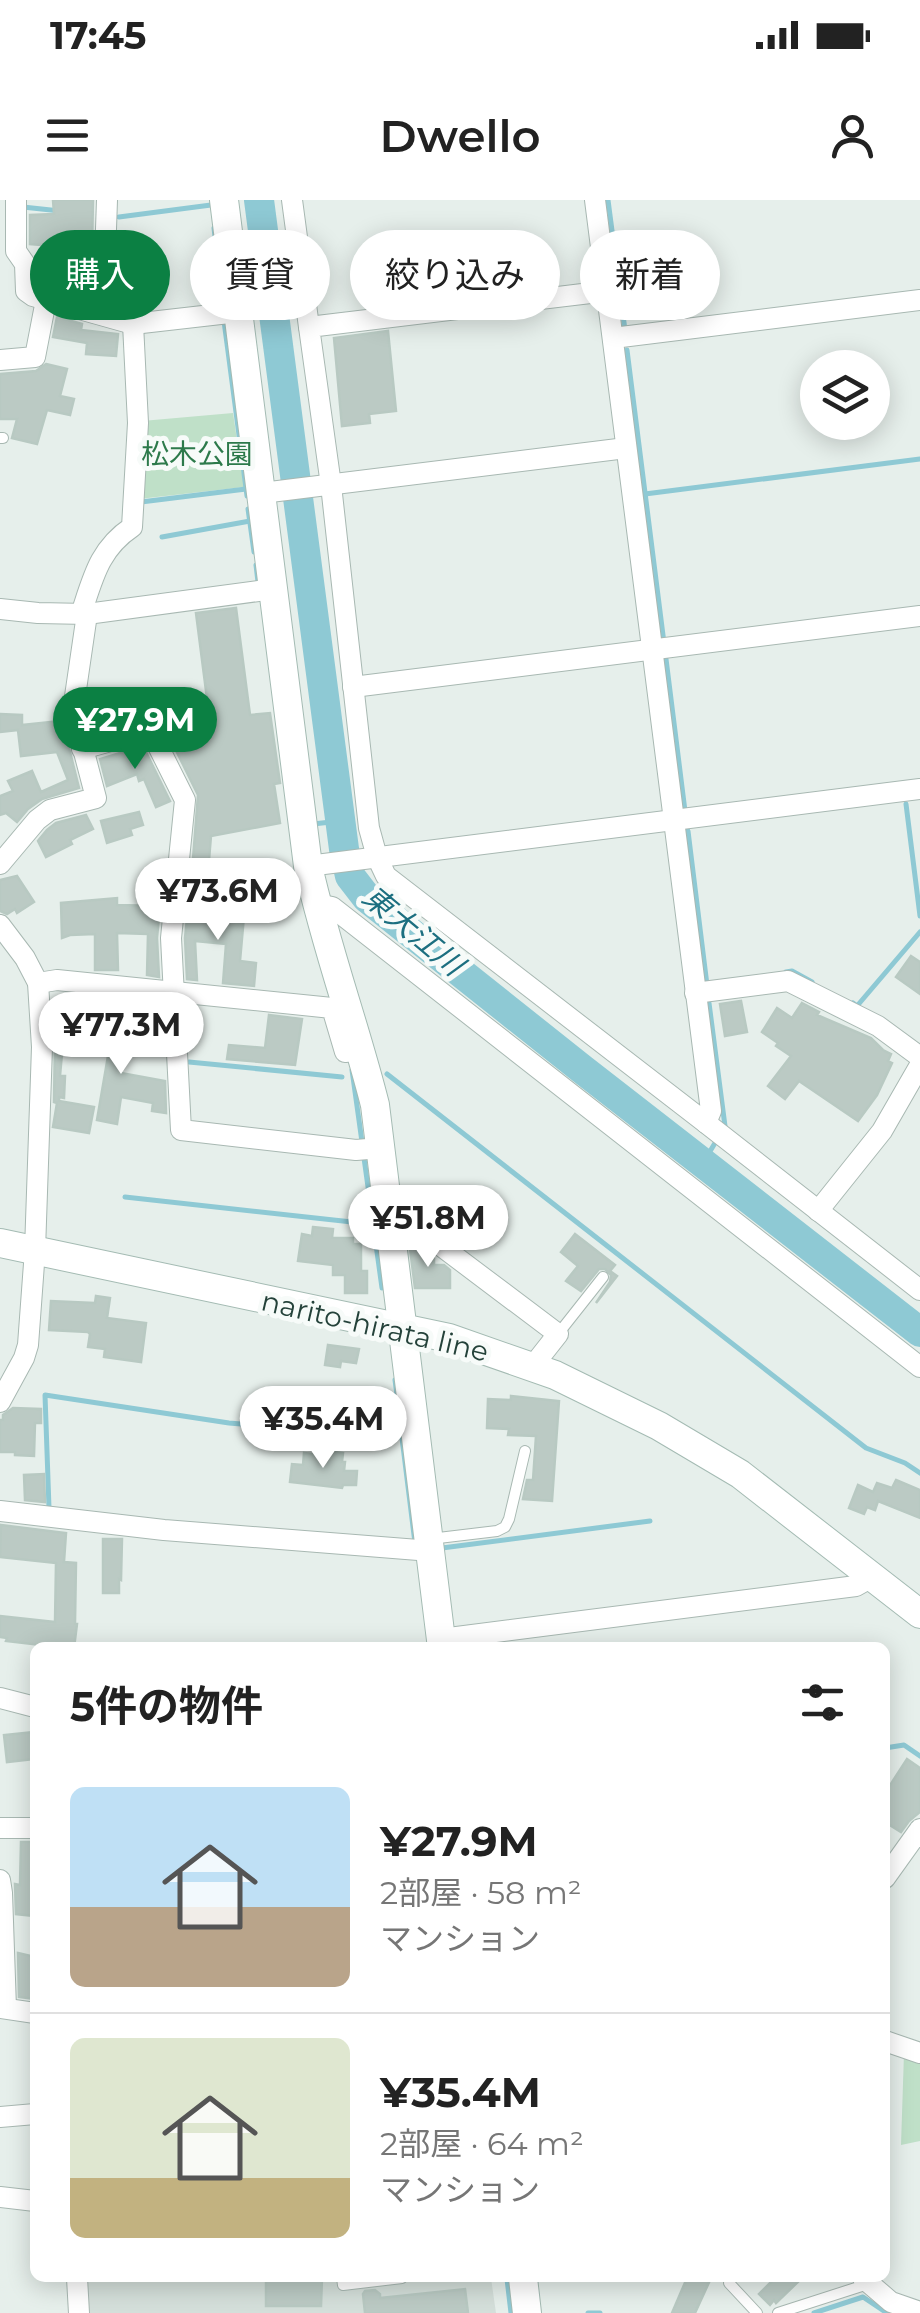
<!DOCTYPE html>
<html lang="ja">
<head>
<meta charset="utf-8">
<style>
  body { margin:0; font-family:Montserrat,"Noto Sans JP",sans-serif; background:#f2f2f2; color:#222; height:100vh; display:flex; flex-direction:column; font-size:38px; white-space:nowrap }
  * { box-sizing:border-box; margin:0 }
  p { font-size:32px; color:#767676 }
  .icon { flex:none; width:55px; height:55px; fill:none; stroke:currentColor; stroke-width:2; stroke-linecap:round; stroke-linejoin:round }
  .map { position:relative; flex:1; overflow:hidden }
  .sheet { position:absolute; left:30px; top:1442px; width:860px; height:640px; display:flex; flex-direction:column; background:#fff; border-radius:15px; box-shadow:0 5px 25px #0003 }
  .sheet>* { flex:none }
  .banner { position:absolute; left:30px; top:30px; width:860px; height:90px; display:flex; gap:20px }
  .buttons { position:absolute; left:800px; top:150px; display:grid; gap:20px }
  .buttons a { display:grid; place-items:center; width:90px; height:90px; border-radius:50%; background:#fff; box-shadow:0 5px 25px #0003; font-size:50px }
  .price { position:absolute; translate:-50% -85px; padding:0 22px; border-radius:35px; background:#fff; color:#222; font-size:32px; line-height:65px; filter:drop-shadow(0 2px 5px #0008) }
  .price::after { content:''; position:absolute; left:50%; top:60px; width:30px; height:22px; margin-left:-15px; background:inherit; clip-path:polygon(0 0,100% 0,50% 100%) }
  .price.current { background:#0b8043; color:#fff }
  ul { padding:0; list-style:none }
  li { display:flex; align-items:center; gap:30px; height:250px; padding:0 40px }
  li+li { border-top:2px solid #e0e0e0 }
  li span { display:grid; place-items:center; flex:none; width:280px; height:200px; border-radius:15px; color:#555 }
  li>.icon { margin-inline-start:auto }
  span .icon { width:120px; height:120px; fill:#fffc; stroke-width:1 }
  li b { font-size:42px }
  h2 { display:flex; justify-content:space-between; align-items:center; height:120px; padding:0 40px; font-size:42px }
  .tag { padding:0 35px; border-radius:45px; background:#fff; box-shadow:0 5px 25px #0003; font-size:35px; line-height:90px }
  .tag.current { background:#0b8043; color:#fff }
  .status { display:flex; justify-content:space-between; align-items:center; height:70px; padding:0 50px; background:#fff; direction:ltr }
  .status svg { height:28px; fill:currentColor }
  header { display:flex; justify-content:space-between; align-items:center; height:130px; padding:0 40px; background:#fff; font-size:45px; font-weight:600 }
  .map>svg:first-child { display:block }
  .built { fill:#d4dfda }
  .green { fill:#bfe0c8 }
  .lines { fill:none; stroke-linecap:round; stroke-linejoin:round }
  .stream { stroke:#8ec9d4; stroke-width:5 }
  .river { stroke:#8ec9d4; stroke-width:30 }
  .building { fill:#bbcac4; stroke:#b8c9c2; stroke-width:2.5 }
  .lane-casing { stroke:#a8b8b2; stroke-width:12 }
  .street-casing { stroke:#a8b8b2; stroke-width:22 }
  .secondary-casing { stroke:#a4bbb3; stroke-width:30 }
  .lane { stroke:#fff; stroke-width:10 }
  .street { stroke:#fff; stroke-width:20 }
  .secondary { stroke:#fff; stroke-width:28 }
  .labels { text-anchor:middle; stroke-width:10; stroke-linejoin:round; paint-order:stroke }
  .park-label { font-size:28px; fill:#2d7a4b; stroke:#f7fbf9 }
  .street-label { font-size:28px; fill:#24423a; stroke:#f7fbf9 }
  .water-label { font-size:30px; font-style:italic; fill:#1c6f80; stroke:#f7fbf9 }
</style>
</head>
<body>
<div class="status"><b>17:45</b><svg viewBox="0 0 49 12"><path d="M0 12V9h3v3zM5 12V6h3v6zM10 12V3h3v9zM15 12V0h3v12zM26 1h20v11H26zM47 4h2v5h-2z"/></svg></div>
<header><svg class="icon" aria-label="menu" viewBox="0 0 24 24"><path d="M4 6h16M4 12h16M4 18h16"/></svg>Dwello<svg class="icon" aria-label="person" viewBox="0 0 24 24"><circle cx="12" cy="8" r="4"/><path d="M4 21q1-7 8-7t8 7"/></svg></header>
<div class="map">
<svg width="920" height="2113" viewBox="0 0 920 2113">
  <rect width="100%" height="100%" fill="#e6efeb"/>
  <!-- built -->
  <polygon class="built" points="83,2078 491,2078 496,2113 84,2113"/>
  <!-- green -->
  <g class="green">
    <polygon points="233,213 244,287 139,299 142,221"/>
    <polygon points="904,1853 920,1858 920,1941 901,1945"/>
  </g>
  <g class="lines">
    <!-- stream -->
    <g class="stream">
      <polyline points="608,0 625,130"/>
      <polyline points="23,7 60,11"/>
      <polyline points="119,17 211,5"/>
      <polyline points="214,28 223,106"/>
      <polyline points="224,121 247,296"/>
      <polyline points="627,150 664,443"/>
      <polyline points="645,294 920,259"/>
      <polyline points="141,302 246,289"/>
      <polyline points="248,309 254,352"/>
      <polyline points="162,337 250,321"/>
      <polyline points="256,365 258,382"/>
      <polyline points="666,459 685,611"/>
      <polyline points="906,604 920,716"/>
      <polyline points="313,624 340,621"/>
      <polyline points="688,631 707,785"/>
      <polyline points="786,772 792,771 812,782"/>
      <polyline points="709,803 725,926 723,929"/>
      <polyline points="853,803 857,806 920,732"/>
      <polyline points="189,862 342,877"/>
      <polyline points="352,870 362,942"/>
      <polyline points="387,874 866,1248 905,1263 920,1273"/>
      <polyline points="364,958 382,1088"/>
      <polyline points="703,963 715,943"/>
      <polyline points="125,997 361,1023"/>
      <polyline points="395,1180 400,1218"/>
      <polyline points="402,1238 415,1343"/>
      <polyline points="49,1308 45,1195 229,1223 291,1228 360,1240"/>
      <polyline points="442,1348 650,1321"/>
      <polyline points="885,1548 904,1545 920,1556"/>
      <polyline points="507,2079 511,2113"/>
      <polyline points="588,2113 600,2113"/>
      <polyline points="814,2113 863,2097 887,2113"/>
    </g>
    <!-- river -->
    <polyline class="river" points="259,0 344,649 350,676 367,698 582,869 920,1132"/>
  </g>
  <!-- building -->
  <g class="building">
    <polygon points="53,0 93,0 92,48 89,48 88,73 68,71 69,54 65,54 65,50 41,48 42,45 30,44 30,15 54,14"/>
    <polygon points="57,117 82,124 81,130 118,134 116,156 86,154 87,143 53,137"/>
    <polygon points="388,131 396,211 369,214 370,223 342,226 334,138"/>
    <polygon points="46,164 67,169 60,196 74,199 70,215 47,210 37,244 12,238 17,219 0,219 0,174 36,171"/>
    <polygon points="236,408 250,515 270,513 280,583 274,584 280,623 211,636 209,660 193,659 198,595 166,530 210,522 196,413"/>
    <polygon points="0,514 22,515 22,525 59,521 60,528 64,528 79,588 42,599 28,609 17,622 6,613 0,615 0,596 13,591 8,581 32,571 41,592 68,580 57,552 21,556 18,530 0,532"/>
    <polygon points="143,546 170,601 156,607 144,579 139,581 137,574 107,586 100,559"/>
    <polygon points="139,612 143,625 130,629 132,635 107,643 101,621"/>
    <polygon points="86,615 93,629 70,640 72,644 46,657 38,641 47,630 56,623"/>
    <polygon points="17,676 34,702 17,713 15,709 7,714 0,711 0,680"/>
    <polygon points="117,698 117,705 160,706 157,738 159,777 147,775 148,734 117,733 118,770 95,770 95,734 70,735 62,738 61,703"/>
    <polygon points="207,704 226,706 225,716 244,716 240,761 256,763 254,786 223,783 226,744 195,741 197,780 187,779 185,738 188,708 206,709"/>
    <polygon points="911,756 920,762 920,794 896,777"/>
    <polygon points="741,801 747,832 725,836 720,804"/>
    <polygon points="802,803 819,812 817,815 871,838 883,850 891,854 888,861 892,863 877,895 858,921 799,881 785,899 768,886 791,856 776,846 778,843 762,832 777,808 792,818"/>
    <polygon points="269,815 302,819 295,865 227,859 229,845 265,848"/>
    <polygon points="88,823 107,824 106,833 124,834 121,873 165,881 166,913 152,911 153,903 121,897 117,924 97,920 108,856 88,854"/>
    <polygon points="55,841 63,842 60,876 65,876 64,898 59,897 59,901 94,907 89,933 53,927 57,903 54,902"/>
    <polygon points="313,1027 333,1029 332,1038 353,1038 353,1044 361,1044 361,1071 367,1071 367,1093 345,1093 345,1075 333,1075 333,1065 298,1061 302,1034 312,1036"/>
    <polygon points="575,1034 615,1065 610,1071 617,1076 596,1103 610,1082 611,1075 605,1069 599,1069 581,1091 566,1081 578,1066 561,1052"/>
    <polygon points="409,1041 415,1044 416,1048 421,1048 434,1058 434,1065 444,1065 450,1070 450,1088 415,1088"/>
    <polygon points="96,1096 110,1098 107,1118 146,1123 141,1162 104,1157 105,1149 88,1147 90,1134 88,1132 49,1130 51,1101 95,1103"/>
    <polygon points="328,1145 359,1149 356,1163 341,1161 340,1167 325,1165"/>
    <polygon points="511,1196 559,1201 552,1301 523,1299 527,1280 533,1280 536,1236 508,1235 509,1229 487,1228 488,1199 511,1200"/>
    <polygon points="13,1208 41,1209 41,1223 35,1223 34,1256 15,1255 15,1252 0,1252 0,1220 3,1220 3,1215"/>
    <polygon points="328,1251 343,1253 342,1262 345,1262 344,1271 357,1271 356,1285 343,1285 342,1288 290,1282 292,1264 303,1265 304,1253 328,1256"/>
    <polygon points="44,1274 45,1302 25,1300 24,1275"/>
    <polygon points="896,1280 920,1290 920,1318 878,1301 875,1310 867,1307 864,1314 849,1308 858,1285 873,1292 877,1283 892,1288"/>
    <polygon points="1,1325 66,1333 64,1362 76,1363 75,1424 77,1424 74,1448 41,1448 41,1445 6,1441 7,1438 0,1437 0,1416 55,1422 56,1363 0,1357"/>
    <polygon points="103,1339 122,1339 121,1380 119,1379 119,1393 103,1393"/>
    <polygon points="35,1532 35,1559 7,1562 4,1535"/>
    <polygon points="907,1559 920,1568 920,1612 909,1621 901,1632 885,1622 885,1593"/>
    <polygon points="21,1642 35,1642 35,1716 16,1714 15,1684 20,1685"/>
    <polygon points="18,1753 35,1757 35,1799 19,1797"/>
    <polygon points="266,2078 322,2078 321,2106 266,2106"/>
    <polygon points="687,2078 711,2078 695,2113 672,2113"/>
    <polygon points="775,2078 802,2078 776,2103 774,2100 770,2105 759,2094"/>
    <polygon points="465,2089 468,2113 365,2113 363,2094 365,2091 375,2090 380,2094 380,2098"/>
  </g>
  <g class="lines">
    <!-- lane casing -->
    <g class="lane-casing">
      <g id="lane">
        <polyline points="0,238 3,238"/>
        <polyline points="558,1134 603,1077"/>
        <polyline points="430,1339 497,1331 505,1327 509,1319 525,1251"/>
        <polyline points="342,2078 343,2085 402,2078"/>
        <polyline points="729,2083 757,2113"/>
        <polyline points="778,2113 868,2084"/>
      </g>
    </g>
    <!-- street casing -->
    <g class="street-casing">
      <g id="street">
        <polyline points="16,0 16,51 25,64 26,91 33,96 133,124 238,112"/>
        <polyline points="292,0 309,127"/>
        <polyline points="595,0 711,911 706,923 386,676 377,657 369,628 331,285 309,127 607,91"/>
        <polyline points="103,115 107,0"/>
        <polyline points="613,138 920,100"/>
        <polyline points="0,160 35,157 46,100"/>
        <polyline points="262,293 626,248"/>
        <polyline points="0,409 38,413 87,414 273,389"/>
        <path d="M81 414C93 378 99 349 132 327L138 223 133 124"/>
        <polyline points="353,487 920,416"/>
        <polyline points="82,549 150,530 185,600 171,738 181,930 356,950 380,948"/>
        <polyline points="0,664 37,620 50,610 96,598 73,510 87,414"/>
        <polyline points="308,666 920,589"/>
        <polyline points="317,704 332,707 920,1167"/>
        <polyline points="0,725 25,758 38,783 42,847 35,1050 28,1145 24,1158 0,1202"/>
        <polyline points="38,783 57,780 332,808 345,852 361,850"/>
        <polyline points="695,793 788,781 878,826 920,857"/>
        <polyline points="706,923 920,1090"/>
        <polyline points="388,1006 558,1134 532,1167"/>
        <polyline points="818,1011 882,931 920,865"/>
        <polyline points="0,1311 164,1330 431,1351"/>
        <polyline points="441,1439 856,1386 872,1377"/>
        <polyline points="0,1498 35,1507"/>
        <polyline points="0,1628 35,1628"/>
        <polyline points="885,1678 920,1629"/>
        <polyline points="0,1680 2,1693 6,1808"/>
        <polyline points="0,1808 35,1813"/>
        <polyline points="885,1841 920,1853"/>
        <polyline points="0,1917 35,1914"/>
        <polyline points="0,1997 35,2001"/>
        <polyline points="77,2078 79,2113"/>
        <polyline points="863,2078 891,2102 920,2112"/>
      </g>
    </g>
    <!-- secondary casing -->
    <g class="secondary-casing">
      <g id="secondary">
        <path d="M224 0 308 666C326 748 355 825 375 905L442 1448"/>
        <polyline points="0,1043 449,1138 555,1175 659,1226 740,1274 920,1414"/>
        <polyline points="523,2078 527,2113"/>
      </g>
    </g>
    <!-- lane -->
    <use href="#lane" class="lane"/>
    <!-- street -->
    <use href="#street" class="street"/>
    <!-- secondary -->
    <use href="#secondary" class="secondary"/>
  </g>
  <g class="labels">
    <!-- park labels -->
    <g class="park-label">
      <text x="197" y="264">松木公園</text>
    </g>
    <!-- street labels -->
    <g class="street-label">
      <text transform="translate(375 1126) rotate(13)" y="10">narito-hirata line</text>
    </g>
    <!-- water labels -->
    <g class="water-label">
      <text transform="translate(413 731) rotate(40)" y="10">東大江川</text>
    </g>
  </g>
</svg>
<div class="buttons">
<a><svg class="icon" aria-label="layers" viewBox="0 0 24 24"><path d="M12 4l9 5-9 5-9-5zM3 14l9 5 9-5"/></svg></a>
</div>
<b class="price current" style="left:135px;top:572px">¥27.9M</b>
<b class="price" style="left:218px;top:743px">¥73.6M</b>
<b class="price" style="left:121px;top:877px">¥77.3M</b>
<b class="price" style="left:428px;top:1070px">¥51.8M</b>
<b class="price" style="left:323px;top:1271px">¥35.4M</b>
<div class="banner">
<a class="tag current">購入</a>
<a class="tag">賃貸</a>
<a class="tag">絞り込み</a>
<a class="tag">新着</a>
</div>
<section class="sheet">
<h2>5件の物件<svg class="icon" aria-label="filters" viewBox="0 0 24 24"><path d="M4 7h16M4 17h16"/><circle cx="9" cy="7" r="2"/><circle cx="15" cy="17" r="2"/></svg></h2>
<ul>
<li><span style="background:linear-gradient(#bfe0f5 60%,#b9a48a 0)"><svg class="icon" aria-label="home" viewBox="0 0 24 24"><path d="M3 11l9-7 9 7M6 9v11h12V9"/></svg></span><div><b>¥27.9M</b><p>2部屋 · 58 m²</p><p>マンション</p></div></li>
<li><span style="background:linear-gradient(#dfe7d0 70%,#c2b280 0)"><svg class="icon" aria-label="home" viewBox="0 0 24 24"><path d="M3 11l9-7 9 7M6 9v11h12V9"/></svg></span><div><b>¥35.4M</b><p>2部屋 · 64 m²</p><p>マンション</p></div></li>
</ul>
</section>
</div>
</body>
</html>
